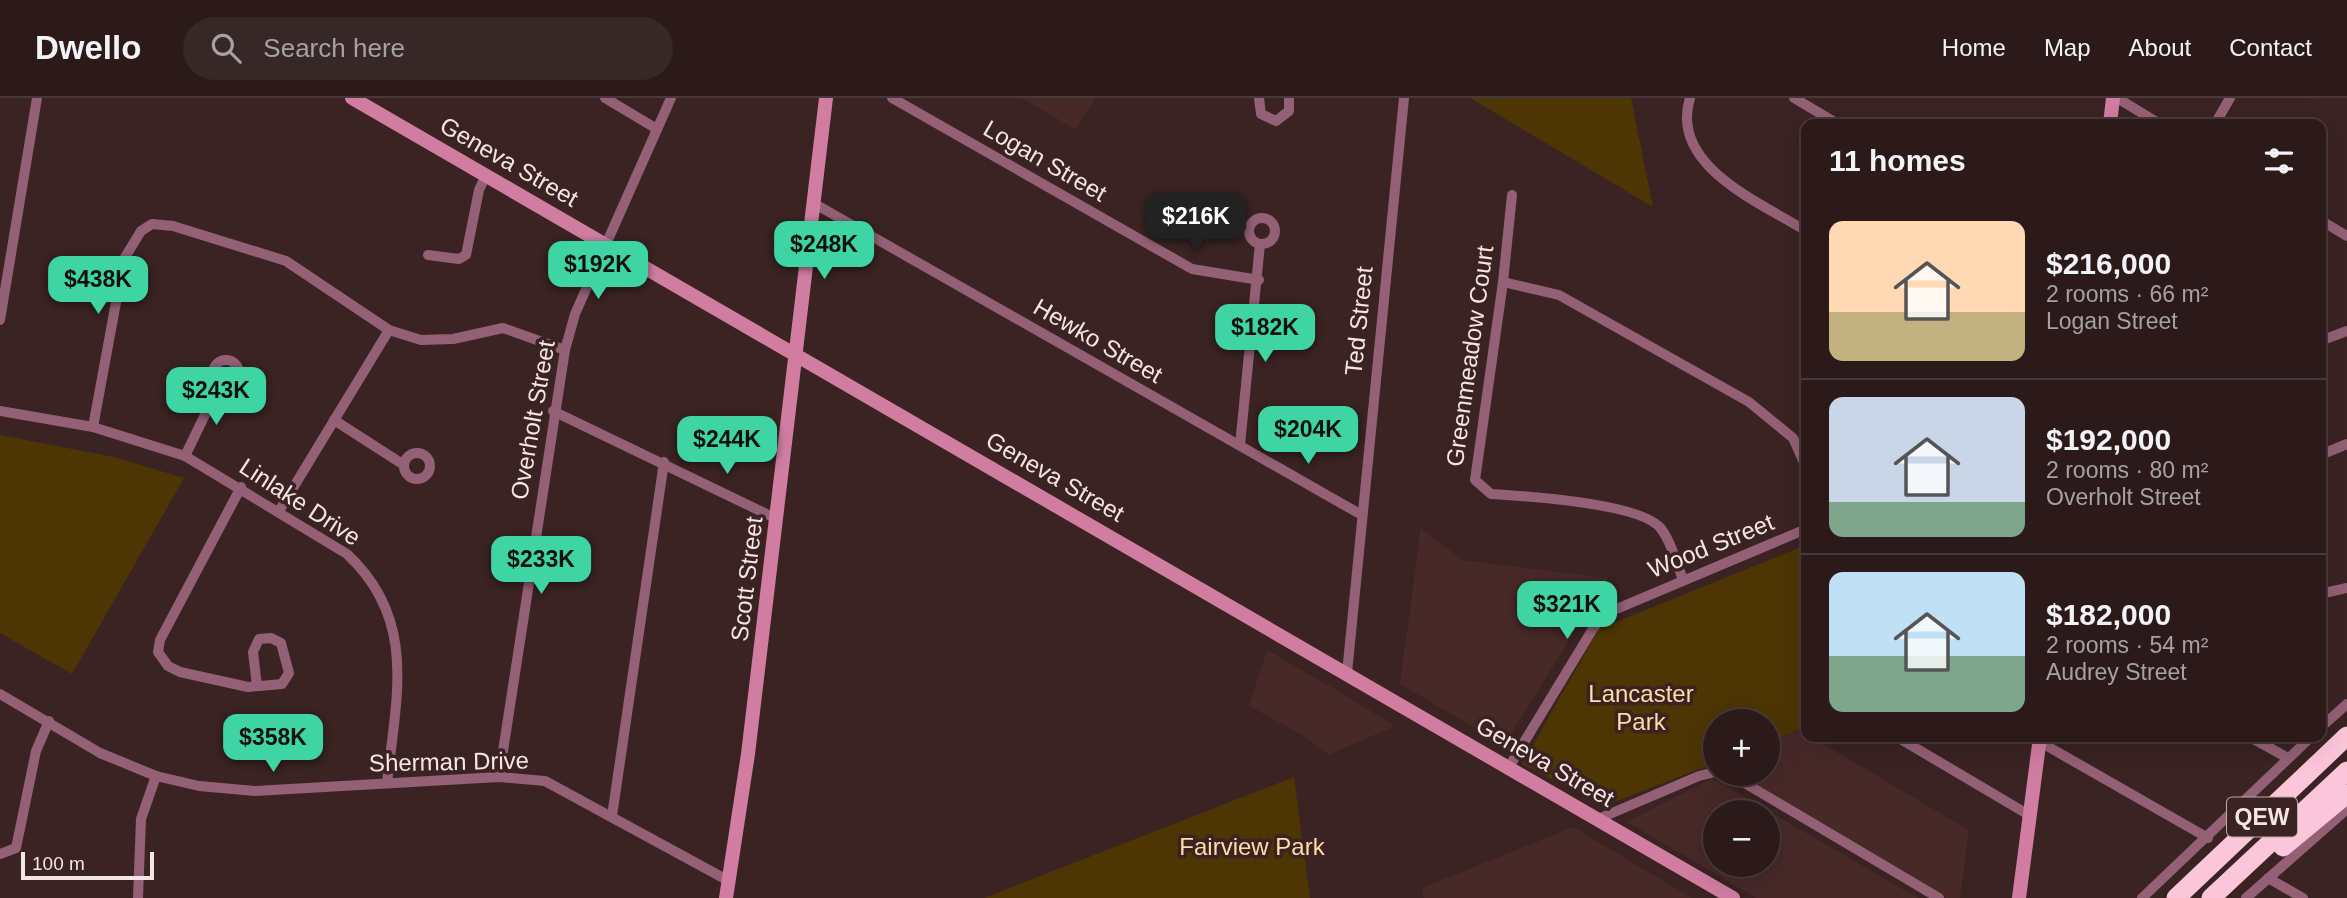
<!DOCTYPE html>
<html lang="en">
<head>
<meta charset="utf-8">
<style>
  body { margin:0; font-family:Helvetica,sans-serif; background:#382727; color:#f1f3f6; height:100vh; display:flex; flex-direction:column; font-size:26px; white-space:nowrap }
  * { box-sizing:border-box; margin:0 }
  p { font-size:23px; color:#a6a1a2 }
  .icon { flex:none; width:38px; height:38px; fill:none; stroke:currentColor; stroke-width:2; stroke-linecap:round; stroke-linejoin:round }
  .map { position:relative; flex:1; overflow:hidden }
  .panel { position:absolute; left:1801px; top:21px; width:525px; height:623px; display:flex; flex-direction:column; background:#2c1a1a; border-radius:14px; box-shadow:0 7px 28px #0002,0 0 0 2px #483839 }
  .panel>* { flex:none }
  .controls { position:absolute; left:1703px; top:611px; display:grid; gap:14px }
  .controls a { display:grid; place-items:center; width:77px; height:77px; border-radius:50%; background:#2c1a1a; box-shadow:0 7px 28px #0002,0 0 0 2px #483839; font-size:35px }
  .scale { position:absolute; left:21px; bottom:18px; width:133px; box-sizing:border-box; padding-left:7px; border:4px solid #f5e5e4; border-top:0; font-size:19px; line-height:24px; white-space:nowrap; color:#f5e5e4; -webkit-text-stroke:5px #3a2322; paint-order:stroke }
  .price { position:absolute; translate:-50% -60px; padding:0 16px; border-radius:14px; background:#3ed4a3; color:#111; font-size:23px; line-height:46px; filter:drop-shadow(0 2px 4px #0008) }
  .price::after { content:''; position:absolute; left:50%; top:42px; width:21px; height:16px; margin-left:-10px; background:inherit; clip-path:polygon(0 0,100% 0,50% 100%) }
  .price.on { background:#222; color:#fff }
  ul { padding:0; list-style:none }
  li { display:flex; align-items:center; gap:21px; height:175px; padding:0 28px }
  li+li { border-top:2px solid #483839 }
  li span { display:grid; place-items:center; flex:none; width:196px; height:140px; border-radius:14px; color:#555 }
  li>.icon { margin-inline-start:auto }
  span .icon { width:84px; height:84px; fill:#fffc; stroke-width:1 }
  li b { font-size:30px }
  h2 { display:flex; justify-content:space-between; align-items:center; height:84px; padding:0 28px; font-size:30px }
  header { display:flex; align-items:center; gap:42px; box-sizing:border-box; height:98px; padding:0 35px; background:#2c1a1a; border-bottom:2px solid #483839 }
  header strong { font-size:33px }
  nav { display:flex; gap:38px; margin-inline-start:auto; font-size:24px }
  .search { width:490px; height:63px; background:#382727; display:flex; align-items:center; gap:18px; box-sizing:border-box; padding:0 24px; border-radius:38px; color:#a6a1a2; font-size:26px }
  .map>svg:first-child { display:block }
  .built { fill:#472928; fill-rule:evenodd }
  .green { fill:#4d3504 }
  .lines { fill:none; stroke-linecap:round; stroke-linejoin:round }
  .minor { stroke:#946076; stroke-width:10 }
  .secondary { stroke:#d07da1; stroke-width:14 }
  .motorway { stroke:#fbc5da; stroke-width:19 }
  .labels { text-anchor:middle; stroke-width:7; stroke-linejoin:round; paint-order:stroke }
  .shield { fill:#3a2322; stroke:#bdabaa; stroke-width:2 }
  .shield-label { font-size:23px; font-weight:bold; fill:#f5e5e4 }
  .street-label { font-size:24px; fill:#f5e5e4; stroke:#3a2322 }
  .park-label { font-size:24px; fill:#ffdda5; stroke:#3a2322 }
</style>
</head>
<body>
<header>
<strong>Dwello</strong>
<div class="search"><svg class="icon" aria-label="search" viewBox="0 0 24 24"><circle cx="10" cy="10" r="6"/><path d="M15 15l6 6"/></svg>Search here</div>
<nav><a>Home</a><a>Map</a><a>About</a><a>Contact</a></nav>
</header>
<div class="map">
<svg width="2347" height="800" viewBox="0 0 2347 800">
  <rect width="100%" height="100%" fill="#3a2322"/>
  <!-- built -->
  <g class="built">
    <polygon points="1022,0 1095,0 1076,32"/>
    <polygon points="1421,430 1462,462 1608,480 1504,647 1400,586"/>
    <polygon points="1267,552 1338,593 1395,628 1329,657 1304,638 1249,608"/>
    <polygon points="1800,632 1806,639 1811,639 1969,732 1960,800 1946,800 1738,676 1768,676 1768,644"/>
    <path d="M1712 680 1918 800H1756L1627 724ZM1715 714H1768V766H1715Z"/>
    <polygon points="1573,729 1692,800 1424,800 1422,790"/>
  </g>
  <!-- green -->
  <g class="green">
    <polygon points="1472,0 1631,0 1653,109 1472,1"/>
    <polygon points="0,337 114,359 184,380 72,576 0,535"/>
    <polygon points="1806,447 1806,629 1768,644 1768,623 1715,623 1715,665 1604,708 1522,666 1599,531"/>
    <polygon points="1294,679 1310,800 984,800"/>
  </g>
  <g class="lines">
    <!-- minor -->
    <g class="minor">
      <polyline points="605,0 657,31"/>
      <polyline points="892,0 1192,171 1259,182"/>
      <polyline points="1259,0 1261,16 1276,23 1289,13 1289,0"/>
      <path d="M1690 0C1669 68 1760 104 1806 133"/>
      <polyline points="1794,0 1838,26"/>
      <polyline points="2117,0 2160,26"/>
      <polyline points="2215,26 2230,0"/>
      <path d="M1512 97 1503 184 1475 382 1491 396C1524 398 1645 405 1662 432 1672 446 1677 466 1683 482"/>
      <polyline points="815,106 1360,416"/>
      <circle cx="1262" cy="133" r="13"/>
      <polyline points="2320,122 2347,138"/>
      <polyline points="428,157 459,161 466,157 479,92 486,77"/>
      <polyline points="1503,184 1559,197 1749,304 1793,340 1806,369"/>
      <polyline points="0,222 37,0"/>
      <polyline points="2320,243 2347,233"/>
      <circle cx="226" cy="275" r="13"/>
      <path d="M0 313 93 329 185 358 347 456C418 522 396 599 387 685"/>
      <polyline points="553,313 777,421"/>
      <polyline points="334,322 404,367"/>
      <polyline points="93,329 124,161 141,133 152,126 173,128 286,163 389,232 421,242 453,241 503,230 565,252"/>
      <polyline points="1240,347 1260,146"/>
      <circle cx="417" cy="368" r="13"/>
      <polyline points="2320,357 2347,346"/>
      <polyline points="185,358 220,286"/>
      <polyline points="241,389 160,542 158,554 168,568 180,574 248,589 282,586 289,575 281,545 271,540 259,541 253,554 257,588"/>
      <polyline points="279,413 389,232"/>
      <polyline points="2320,496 2347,490"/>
      <polyline points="1347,575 1404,0"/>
      <polyline points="0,596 100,655 156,678 199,688 255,693 499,679 545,683 729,783"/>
      <polyline points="2320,630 2347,606"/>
      <polyline points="1897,639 2029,717"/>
      <polyline points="2250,639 2288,660"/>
      <polyline points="2040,644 2208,740"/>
      <polyline points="1509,669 1594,529 1607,515 1806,431"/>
      <polyline points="1724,676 1731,677 1939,800"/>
      <polyline points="499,679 565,252 575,216 671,0"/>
      <polyline points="612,718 664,364"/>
      <polyline points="1598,721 1699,678 1715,674"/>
      <polyline points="0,756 16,750 36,653 49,623"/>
      <polyline points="2268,780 2303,800"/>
      <polyline points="138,800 141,721 156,678"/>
      <polyline points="2142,800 2311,639"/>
      <polyline points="2246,800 2347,711"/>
    </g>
    <!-- secondary -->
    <g class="secondary">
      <polyline points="352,0 1733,800"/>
      <polyline points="2110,26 2113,0"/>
      <polyline points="726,800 748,656 826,0"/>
      <polyline points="2019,800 2040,639"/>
    </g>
    <!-- motorway -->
    <g class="motorway">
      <polyline points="2283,749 2347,696"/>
      <polyline points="2176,800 2347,638"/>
      <polyline points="2211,800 2347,673"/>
    </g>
  </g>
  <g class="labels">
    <!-- shield labels -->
    <rect class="shield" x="2227" y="699.5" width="70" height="39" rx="5"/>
    <g class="shield-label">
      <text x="2262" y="727">QEW</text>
    </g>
    <!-- street labels -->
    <g class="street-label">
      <text transform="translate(1045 63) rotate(30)" y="8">Logan Street</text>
      <text transform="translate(509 64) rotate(30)" y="8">Geneva Street</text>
      <text transform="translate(1359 223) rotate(-84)" y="8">Ted Street</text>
      <text transform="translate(1098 243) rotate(30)" y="8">Hewko Street</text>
      <text transform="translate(1470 258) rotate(-82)" y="8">Greenmeadow Court</text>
      <text transform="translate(533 322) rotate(-80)" y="8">Overholt Street</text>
      <text transform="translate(1055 379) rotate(30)" y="8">Geneva Street</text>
      <text transform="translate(300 404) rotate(33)" y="8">Linlake Drive</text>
      <text transform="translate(1711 448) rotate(-22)" y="8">Wood Street</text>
      <text transform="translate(747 481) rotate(-83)" y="8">Scott Street</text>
      <text transform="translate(449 664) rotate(-1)" y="8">Sherman Drive</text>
      <text transform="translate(1545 664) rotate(30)" y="8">Geneva Street</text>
    </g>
    <!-- park labels -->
    <g class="park-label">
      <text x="1641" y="604">Lancaster<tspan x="1641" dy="28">Park</tspan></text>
      <text x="1252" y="757">Fairview Park</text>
    </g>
  </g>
</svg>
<div class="controls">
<a>+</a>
<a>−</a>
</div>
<div class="scale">100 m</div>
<b class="price on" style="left:1196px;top:155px">$216K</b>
<b class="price" style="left:824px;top:183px">$248K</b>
<b class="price" style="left:598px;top:203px">$192K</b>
<b class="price" style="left:98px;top:218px">$438K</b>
<b class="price" style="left:1265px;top:266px">$182K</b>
<b class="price" style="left:216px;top:329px">$243K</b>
<b class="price" style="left:1308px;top:368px">$204K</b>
<b class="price" style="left:727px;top:378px">$244K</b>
<b class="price" style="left:541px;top:498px">$233K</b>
<b class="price" style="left:1567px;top:543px">$321K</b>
<b class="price" style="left:273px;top:676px">$358K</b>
<section class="panel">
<h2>11 homes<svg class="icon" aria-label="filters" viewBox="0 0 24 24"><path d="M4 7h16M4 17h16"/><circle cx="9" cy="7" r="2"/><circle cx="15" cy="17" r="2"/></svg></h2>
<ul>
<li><span style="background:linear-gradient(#ffd9b3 65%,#c2b280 0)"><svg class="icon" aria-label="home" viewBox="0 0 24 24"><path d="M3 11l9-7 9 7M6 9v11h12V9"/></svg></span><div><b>$216,000</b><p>2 rooms · 66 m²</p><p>Logan Street</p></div></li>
<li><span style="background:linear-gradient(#c9d6e8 75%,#7fa58c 0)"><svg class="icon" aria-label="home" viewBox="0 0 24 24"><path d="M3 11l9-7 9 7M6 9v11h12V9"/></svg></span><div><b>$192,000</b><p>2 rooms · 80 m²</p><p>Overholt Street</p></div></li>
<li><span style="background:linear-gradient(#bfe0f5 60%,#7fa58c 0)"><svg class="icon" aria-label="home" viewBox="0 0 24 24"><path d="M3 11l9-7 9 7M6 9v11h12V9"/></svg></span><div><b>$182,000</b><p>2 rooms · 54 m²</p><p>Audrey Street</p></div></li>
</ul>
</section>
</div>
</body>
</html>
